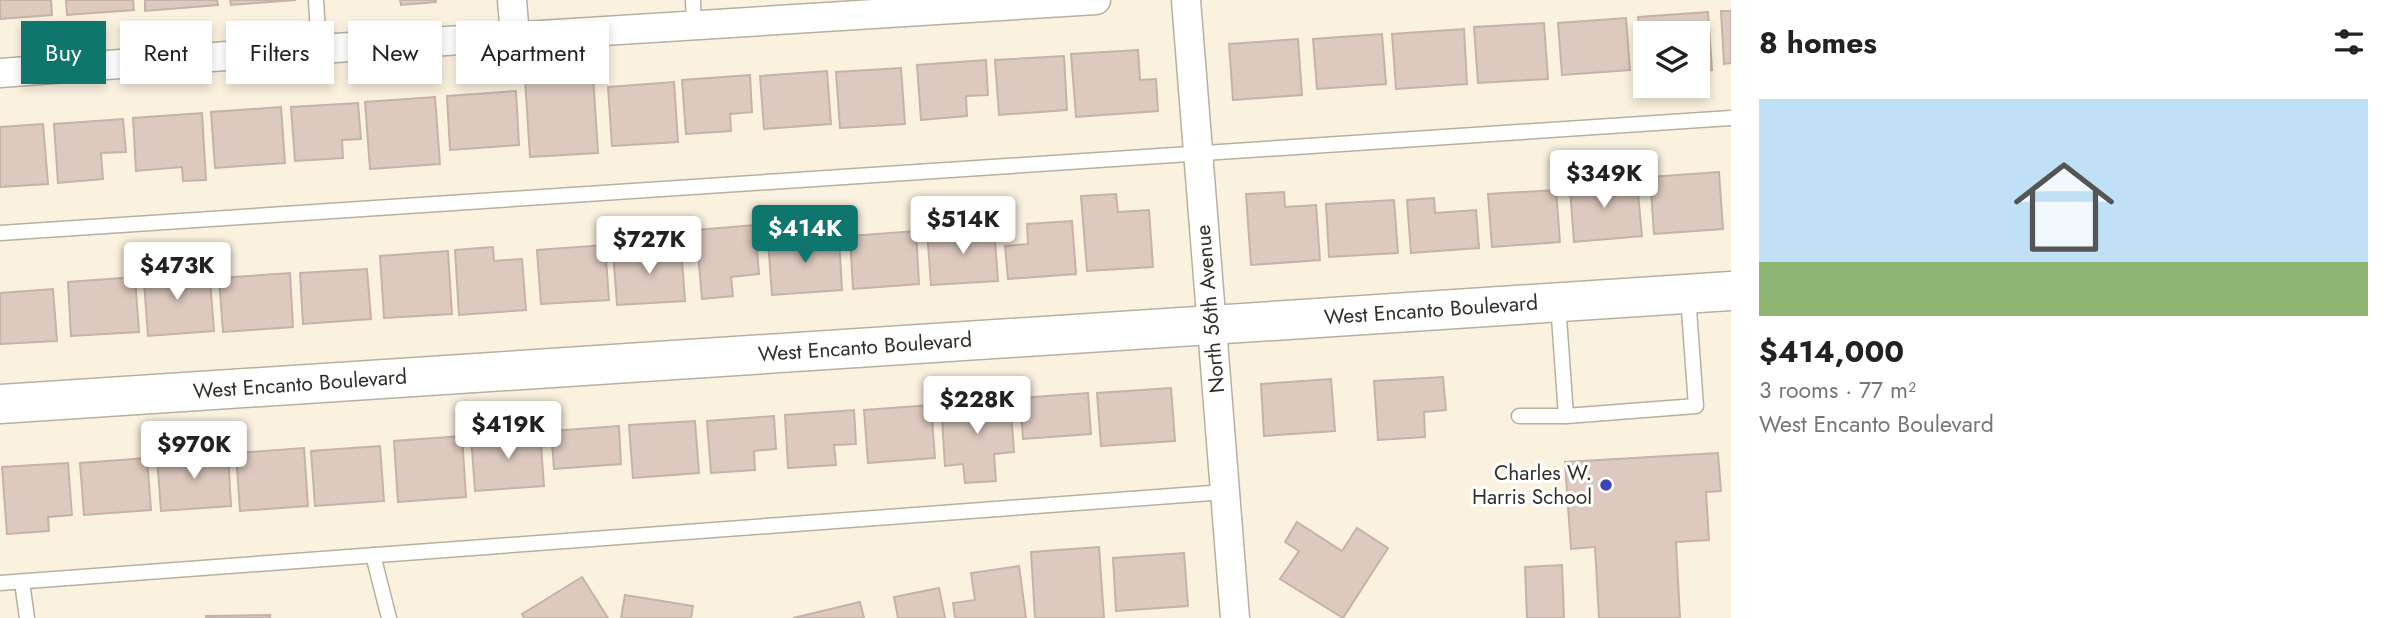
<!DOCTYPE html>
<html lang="en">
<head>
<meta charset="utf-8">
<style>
  body { margin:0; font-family:Jost,sans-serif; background:#f2f2f2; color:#222; height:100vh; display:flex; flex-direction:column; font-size:26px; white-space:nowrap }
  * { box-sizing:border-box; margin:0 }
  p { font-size:23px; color:#767676 }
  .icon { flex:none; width:38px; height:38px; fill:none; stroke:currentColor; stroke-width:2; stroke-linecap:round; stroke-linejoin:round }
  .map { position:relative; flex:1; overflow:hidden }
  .panel { display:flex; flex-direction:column; background:#fff; width:665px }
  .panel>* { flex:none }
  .banner { position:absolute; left:21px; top:21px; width:665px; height:63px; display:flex; gap:14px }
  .buttons { position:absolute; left:1633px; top:21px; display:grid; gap:14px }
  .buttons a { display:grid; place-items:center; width:77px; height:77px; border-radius:0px; background:#fff; box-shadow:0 4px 10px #0003; font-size:35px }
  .price { position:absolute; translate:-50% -60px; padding:0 16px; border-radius:7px; background:#fff; color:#222; font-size:23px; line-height:46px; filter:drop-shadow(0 2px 4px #0008) }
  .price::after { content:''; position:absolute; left:50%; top:42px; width:21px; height:16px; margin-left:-10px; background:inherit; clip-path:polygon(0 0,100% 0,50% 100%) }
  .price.on { background:#0f766e; color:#fff }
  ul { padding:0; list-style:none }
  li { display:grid; align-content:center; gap:14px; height:371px; padding:0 28px }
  li span { display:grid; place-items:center; height:217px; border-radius:0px; color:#555 }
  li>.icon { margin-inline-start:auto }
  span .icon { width:126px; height:126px; fill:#fffc; stroke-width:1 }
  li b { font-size:30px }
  h2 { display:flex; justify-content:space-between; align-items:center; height:84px; padding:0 28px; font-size:30px }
  .chip { padding:0 24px; border-radius:0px; background:#fff; box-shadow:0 4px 10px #0003; font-size:24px; line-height:63px }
  .chip.on { background:#0f766e; color:#fff }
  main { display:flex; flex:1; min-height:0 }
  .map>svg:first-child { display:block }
  .building { fill:#ddc9bf; stroke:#c5b2a8; stroke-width:2 }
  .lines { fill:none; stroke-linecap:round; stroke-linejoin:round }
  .lane-casing { stroke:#b8af9e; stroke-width:17 }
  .street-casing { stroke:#b8af9e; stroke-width:31 }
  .secondary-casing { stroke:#b8af9e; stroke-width:41 }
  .lane { stroke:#fff; stroke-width:14 }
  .street { stroke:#fff; stroke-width:28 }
  .secondary { stroke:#fff; stroke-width:38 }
  .poi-dot { fill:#3c45b9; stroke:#fff; stroke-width:2.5 }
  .labels { text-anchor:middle; stroke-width:6; stroke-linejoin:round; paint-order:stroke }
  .street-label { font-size:21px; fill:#332f28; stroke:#fff }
  .poi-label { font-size:21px; fill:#332f28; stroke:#fff; text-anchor:end }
</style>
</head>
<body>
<main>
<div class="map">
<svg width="1731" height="618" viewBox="0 0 1731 618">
  <rect width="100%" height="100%" fill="#fbf1df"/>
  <!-- building -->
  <g class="building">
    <polygon points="0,0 51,0 52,15 0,19"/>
    <polygon points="66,0 133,0 134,10 67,15"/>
    <polygon points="145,0 217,0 218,5 145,11"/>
    <polygon points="230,0 296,0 231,5"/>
    <polygon points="400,0 436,0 436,2 401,5"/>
    <polygon points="1721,11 1731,11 1731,63 1724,64"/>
    <polygon points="1708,12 1712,70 1698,71 1698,33 1645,33 1645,75 1642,75 1638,17"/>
    <polygon points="1626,18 1630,70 1562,75 1558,23"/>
    <polygon points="1544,23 1548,79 1478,83 1474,27"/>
    <polygon points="1464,29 1467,84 1396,89 1392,34"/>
    <polygon points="1382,34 1386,84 1317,89 1313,39"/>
    <polygon points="1298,39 1302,95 1233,100 1229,44"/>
    <polygon points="1138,50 1140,80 1156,79 1158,111 1076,117 1071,54"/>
    <polygon points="1064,56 1067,110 999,115 995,60"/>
    <polygon points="986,60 988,95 966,96 967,116 921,120 917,65"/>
    <polygon points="901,68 905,124 840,128 836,72"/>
    <polygon points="827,71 831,124 764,129 760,76"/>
    <polygon points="593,75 598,153 530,157 525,79"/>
    <polygon points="750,75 752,112 730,114 731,131 686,134 682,80"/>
    <polygon points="674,82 678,142 612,146 608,87"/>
    <polygon points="516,91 519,145 450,150 447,96"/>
    <polygon points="435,97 440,164 370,169 365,102"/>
    <polygon points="358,103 361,139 342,140 343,158 295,161 291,107"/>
    <polygon points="281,107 285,163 215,168 211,112"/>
    <polygon points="202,113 206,180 183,181 182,167 136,171 133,118"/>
    <polygon points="123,119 126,152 101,153 103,179 58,183 54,124"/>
    <polygon points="43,124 48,184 0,187 0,127"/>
    <polygon points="1719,172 1723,229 1654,234 1650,177"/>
    <polygon points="1593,173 1594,187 1637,183 1642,236 1574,242 1569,175"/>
    <polygon points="1556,190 1560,242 1492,247 1488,194"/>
    <polygon points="1284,192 1285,207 1316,205 1320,260 1251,265 1246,194"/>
    <polygon points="1116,194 1118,212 1149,210 1153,267 1087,271 1081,196"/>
    <polygon points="1434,198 1435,213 1476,210 1479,248 1411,253 1407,200"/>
    <polygon points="1394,200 1398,253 1329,257 1326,204"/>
    <polygon points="1072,221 1076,274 1008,279 1005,246 1028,244 1027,224"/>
    <polygon points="755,225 759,274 731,277 733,296 702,299 696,230"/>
    <polygon points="994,227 998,281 931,285 927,231"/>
    <polygon points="916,231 919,284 853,289 850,236"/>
    <polygon points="839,236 842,290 772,295 768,241"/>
    <polygon points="605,245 609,300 541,304 537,250"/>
    <polygon points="493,247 494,261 522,259 526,310 459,315 455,250"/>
    <polygon points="681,247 685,301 617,305 613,251"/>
    <polygon points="448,251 452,314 384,318 380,256"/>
    <polygon points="187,266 188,281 210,280 214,331 148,336 143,269"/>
    <polygon points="367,269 371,319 303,324 300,273"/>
    <polygon points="290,273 293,327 223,332 219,278"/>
    <polygon points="135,277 139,332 71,336 68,282"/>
    <polygon points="53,289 57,341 0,344 0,293"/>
    <polygon points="1443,377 1446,410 1424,412 1425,437 1378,440 1374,381"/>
    <polygon points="1331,379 1335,431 1264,436 1261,384"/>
    <polygon points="1171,388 1175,441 1101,446 1097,393"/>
    <polygon points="1088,393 1091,434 1023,439 1020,398"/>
    <polygon points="1010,398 1014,452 994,454 996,481 965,483 963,464 945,466 941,403"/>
    <polygon points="931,405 935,458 868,463 864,410"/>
    <polygon points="854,410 856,444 834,445 836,465 788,468 785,415"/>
    <polygon points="774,416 776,449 754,451 755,470 711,473 707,421"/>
    <polygon points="695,421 699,473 633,478 629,425"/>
    <polygon points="619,426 621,464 554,469 551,431"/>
    <polygon points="540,431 544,486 475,491 471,436"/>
    <polygon points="462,436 466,497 398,502 394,441"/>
    <polygon points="380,446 384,501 315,506 311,451"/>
    <polygon points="304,448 308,506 240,511 236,453"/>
    <polygon points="228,452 231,506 161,511 157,457"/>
    <polygon points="1718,453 1721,491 1706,492 1709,540 1676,542 1680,618 1599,618 1595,547 1571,549 1565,462"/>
    <polygon points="147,458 151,510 84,515 80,463"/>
    <polygon points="68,463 72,515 48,517 49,531 7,534 2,467"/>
    <polygon points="1297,522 1342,551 1357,528 1388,548 1343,618 1280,579 1299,551 1285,542"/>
    <polygon points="1099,547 1104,618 1035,618 1031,552"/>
    <polygon points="1184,553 1188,606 1116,611 1113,558"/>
    <polygon points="1562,565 1564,618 1527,618 1525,567"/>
    <polygon points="1019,566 1026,618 955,618 953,603 975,600 971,573"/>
    <polygon points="582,577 608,618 524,618 522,614"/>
    <polygon points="939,588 945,618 898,618 894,597"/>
    <polygon points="625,595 693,606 691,618 621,618"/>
    <polygon points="860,602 864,618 793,618"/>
    <polygon points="270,615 270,618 206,618 206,616"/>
  </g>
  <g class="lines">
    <!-- lane casing -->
    <g class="lane-casing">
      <g id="lane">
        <polyline points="316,0 319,49"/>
        <polyline points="693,0 694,26"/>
        <polyline points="0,233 1731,118"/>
        <polyline points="1558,303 1566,416 1696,406 1688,296"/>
        <polyline points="1519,416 1566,416"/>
        <polyline points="373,555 389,618"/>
        <polyline points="22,582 27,618"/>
        <polyline points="0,583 1225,492"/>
      </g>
    </g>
    <!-- street casing -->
    <g class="street-casing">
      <g id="street">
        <polyline points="512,0 515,37"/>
        <polyline points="1186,0 1235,618"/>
        <polyline points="0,73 319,49 1096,0"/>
      </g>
    </g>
    <!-- secondary casing -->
    <g class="secondary-casing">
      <polyline id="secondary" points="0,404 1731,291"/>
    </g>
    <!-- lane -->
    <use href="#lane" class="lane"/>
    <!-- street -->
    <use href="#street" class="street"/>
    <!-- secondary -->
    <use href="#secondary" class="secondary"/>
  </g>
  <!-- markers -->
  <circle class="poi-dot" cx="1606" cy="485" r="7"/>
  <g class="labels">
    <!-- street labels -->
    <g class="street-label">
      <text transform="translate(1210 309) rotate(-95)" y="7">North 56th Avenue</text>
      <text transform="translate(1431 310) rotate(-4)" y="7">West Encanto Boulevard</text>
      <text transform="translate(865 347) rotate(-4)" y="7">West Encanto Boulevard</text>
      <text transform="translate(300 384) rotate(-4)" y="7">West Encanto Boulevard</text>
    </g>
    <!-- poi labels -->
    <g class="poi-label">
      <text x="1592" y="480">Charles W.<tspan x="1592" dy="24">Harris School</tspan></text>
    </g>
  </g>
</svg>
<div class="buttons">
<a><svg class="icon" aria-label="layers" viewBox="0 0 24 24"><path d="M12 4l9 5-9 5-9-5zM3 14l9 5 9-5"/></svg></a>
</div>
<b class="price" style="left:1604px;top:210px">$349K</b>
<b class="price" style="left:963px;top:256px">$514K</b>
<b class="price on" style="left:805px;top:265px">$414K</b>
<b class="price" style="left:649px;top:276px">$727K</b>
<b class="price" style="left:177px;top:302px">$473K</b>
<b class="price" style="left:977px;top:436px">$228K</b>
<b class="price" style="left:508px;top:461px">$419K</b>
<b class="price" style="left:194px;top:481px">$970K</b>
<div class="banner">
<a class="chip on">Buy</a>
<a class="chip">Rent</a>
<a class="chip">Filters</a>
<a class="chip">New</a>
<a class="chip">Apartment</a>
</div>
</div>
<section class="panel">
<h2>8 homes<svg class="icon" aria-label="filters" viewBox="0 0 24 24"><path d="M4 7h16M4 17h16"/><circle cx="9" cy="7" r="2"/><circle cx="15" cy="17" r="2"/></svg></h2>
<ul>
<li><span style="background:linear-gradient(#bfe0f5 75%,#8fb573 0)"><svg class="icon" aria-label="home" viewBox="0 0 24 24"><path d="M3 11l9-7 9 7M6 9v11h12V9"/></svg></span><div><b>$414,000</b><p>3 rooms · 77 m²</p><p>West Encanto Boulevard</p></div></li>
</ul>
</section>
</main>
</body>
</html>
